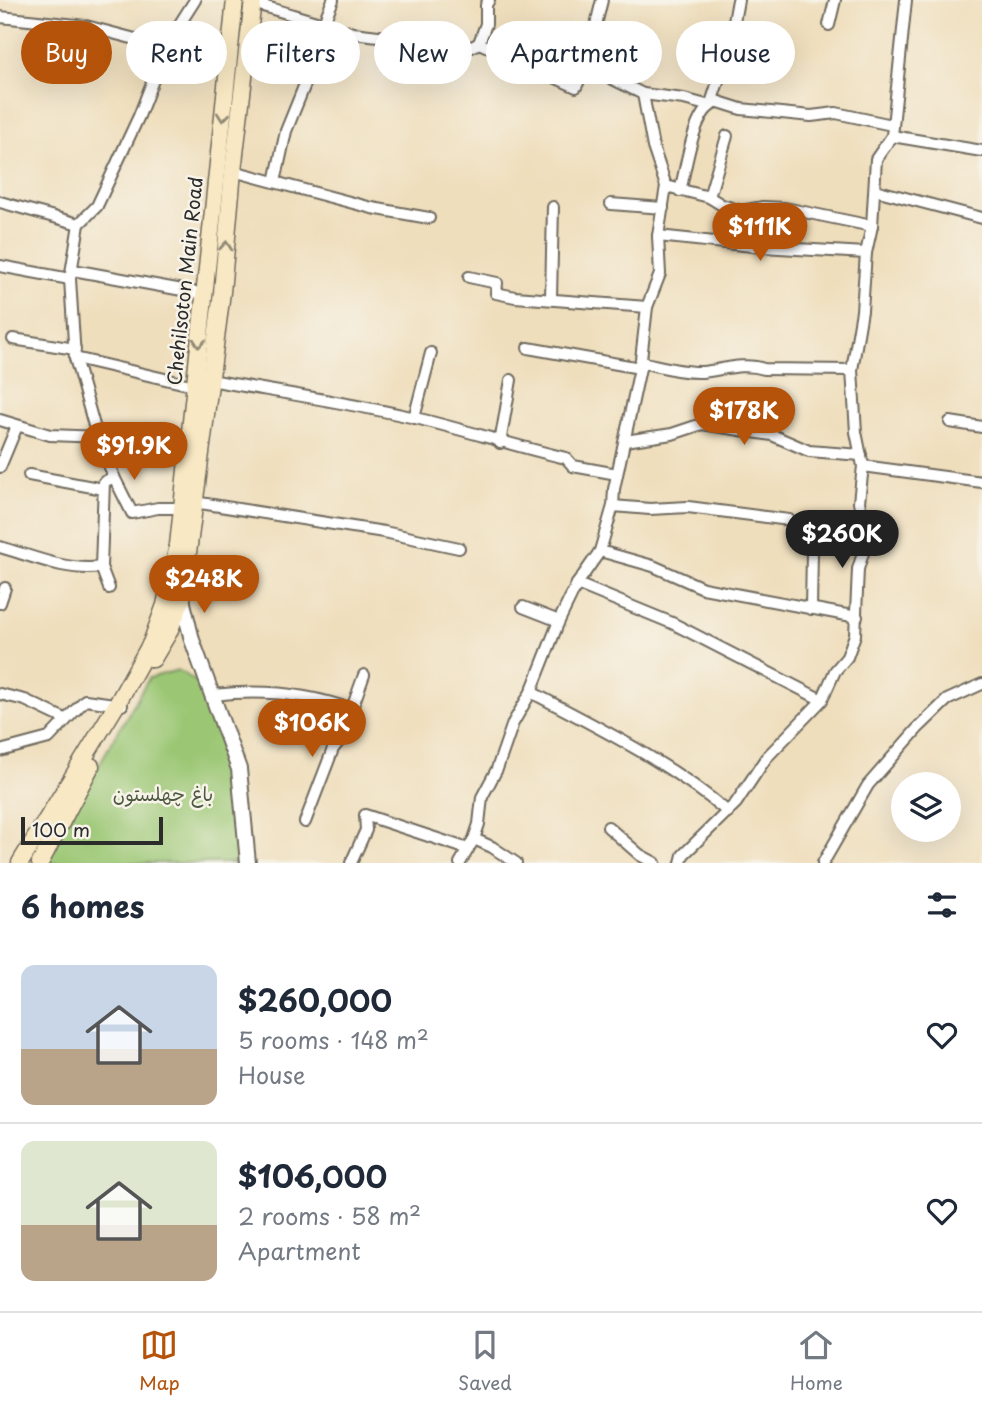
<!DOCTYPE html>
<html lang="en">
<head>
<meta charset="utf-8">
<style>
  body { margin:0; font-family:"Playpen Sans","Playpen Sans Arabic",sans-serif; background:#f2f2f3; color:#1f2937; height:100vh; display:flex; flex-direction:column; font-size:26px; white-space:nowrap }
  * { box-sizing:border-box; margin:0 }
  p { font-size:23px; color:#747a83 }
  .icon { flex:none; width:38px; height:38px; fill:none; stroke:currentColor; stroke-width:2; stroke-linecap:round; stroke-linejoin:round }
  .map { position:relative; height:863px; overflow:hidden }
  .side { display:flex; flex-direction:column; background:#fff; flex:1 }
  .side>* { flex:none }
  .hud { position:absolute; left:21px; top:21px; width:942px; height:63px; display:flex; gap:14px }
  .controls { position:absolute; left:891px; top:772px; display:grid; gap:14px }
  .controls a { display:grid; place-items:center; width:70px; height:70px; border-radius:50%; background:#fff; box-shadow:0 7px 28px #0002; font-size:35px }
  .scale { position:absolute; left:21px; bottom:18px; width:142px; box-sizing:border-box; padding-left:7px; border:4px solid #2b2b2b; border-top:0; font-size:19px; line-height:24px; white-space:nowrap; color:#2b2b2b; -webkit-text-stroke:5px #f7f3e8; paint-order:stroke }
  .price { position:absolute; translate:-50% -60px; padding:0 16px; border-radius:24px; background:#b45309; color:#fff; font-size:23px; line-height:46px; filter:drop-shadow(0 2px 4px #0008) }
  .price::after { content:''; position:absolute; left:50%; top:42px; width:21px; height:16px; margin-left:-10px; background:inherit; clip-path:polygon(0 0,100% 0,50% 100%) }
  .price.selected { background:#222; color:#fff }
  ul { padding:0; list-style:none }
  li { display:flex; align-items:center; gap:21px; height:175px; padding:0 21px }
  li+li { border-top:2px solid #e0e1e3 }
  li span { display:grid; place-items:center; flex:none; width:196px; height:140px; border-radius:14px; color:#555 }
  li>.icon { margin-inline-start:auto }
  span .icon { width:84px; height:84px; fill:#fffc; stroke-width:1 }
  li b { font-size:30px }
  h2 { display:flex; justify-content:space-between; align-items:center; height:84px; padding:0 21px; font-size:30px }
  .tag { padding:0 24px; border-radius:32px; background:#fff; box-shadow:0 7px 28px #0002; font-size:24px; line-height:63px }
  .tag.selected { background:#b45309; color:#fff }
  .tabs { display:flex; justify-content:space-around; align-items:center; height:98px; border-top:2px solid #e0e1e3; background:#fff; font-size:19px; color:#747a83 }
  .tabs a { display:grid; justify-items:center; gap:4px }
  .tabs .selected { color:#b45309 }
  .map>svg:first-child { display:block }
  .green { fill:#9bc775; stroke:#637950; stroke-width:2 }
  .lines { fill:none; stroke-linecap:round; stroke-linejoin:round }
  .minor-casing { stroke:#706a5e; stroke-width:14 }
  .tertiary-casing { stroke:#706a5e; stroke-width:18 }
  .secondary-casing { stroke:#706a5e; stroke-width:19 }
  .minor { stroke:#fff; stroke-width:10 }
  .tertiary { stroke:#fff; stroke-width:14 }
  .secondary { stroke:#f8e8c3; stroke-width:16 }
  .oneway { stroke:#928a77 }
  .labels { text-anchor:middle; stroke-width:5; stroke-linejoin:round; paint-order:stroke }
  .street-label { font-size:19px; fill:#2b2b2b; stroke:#f7f3e8 }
  .park-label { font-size:19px; fill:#4d5a41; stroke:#f7f3e8 }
</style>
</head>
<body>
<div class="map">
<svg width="982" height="863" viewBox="0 0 982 863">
  <rect width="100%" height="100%" fill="#f7f3e8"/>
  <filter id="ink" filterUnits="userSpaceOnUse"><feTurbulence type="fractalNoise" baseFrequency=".0143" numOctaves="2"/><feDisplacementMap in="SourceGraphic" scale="14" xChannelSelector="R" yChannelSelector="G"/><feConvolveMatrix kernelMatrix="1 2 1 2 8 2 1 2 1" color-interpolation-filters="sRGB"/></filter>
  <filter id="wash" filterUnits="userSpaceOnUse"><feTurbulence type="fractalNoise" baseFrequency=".00686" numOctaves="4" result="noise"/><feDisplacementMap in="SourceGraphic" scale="28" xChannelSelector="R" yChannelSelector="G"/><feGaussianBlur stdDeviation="1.57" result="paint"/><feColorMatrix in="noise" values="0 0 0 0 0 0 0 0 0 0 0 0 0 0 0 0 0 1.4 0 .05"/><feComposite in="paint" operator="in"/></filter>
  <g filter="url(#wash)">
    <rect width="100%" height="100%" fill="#efdebc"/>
    <!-- green -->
    <polygon class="green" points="178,670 208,689 227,747 242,863 42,863 149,678"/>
  </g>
  <g filter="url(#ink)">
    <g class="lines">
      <!-- minor casing -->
      <g class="minor-casing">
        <g id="minor">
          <polyline points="253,3 353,33 395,38 422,47 454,45 472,47 479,43 486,24 486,5 489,0"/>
          <polyline points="0,17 86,26 158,45 167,44"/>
          <polyline points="829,25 835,0"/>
          <polyline points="479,43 576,87 586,66 602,0"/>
          <polyline points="586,66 643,94 684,99 710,106 716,101 741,109 811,116 836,113 892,125"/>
          <polyline points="892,136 982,151"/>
          <polyline points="233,171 372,208 429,218"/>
          <polyline points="275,182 286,131 329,25 326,17 333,0"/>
          <polyline points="666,186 709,197 722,205 741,211 763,207 785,208 872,226"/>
          <polyline points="875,190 982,218"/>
          <path d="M680 191C686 169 692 119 710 106L729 49 738 0"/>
          <polyline points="709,197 727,136"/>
          <polyline points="0,202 79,224"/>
          <polyline points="611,204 663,208"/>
          <polyline points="658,236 762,247 866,253"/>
          <polyline points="0,266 70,279"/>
          <polyline points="73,270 204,294"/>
          <polyline points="469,277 497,283 496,293 515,297 647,307"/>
          <polyline points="551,298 553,207"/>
          <polyline points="13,339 75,349"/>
          <polyline points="528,348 640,368"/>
          <polyline points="75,358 195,386"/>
          <path d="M640 362C660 366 682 373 702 372 722 370 744 362 764 369L852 370"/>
          <path d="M210 380C277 392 344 402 411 417 463 429 514 446 566 458L573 466 617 474"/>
          <polyline points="414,418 431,353"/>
          <polyline points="0,420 50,435 151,439"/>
          <polyline points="950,422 982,427"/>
          <polyline points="625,441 672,434 702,424 772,435 809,451 861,455"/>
          <polyline points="500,443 511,380"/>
          <polyline points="863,466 982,482"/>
          <polyline points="0,467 17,426"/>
          <polyline points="29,475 103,489"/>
          <polyline points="194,502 384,532 459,548"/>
          <polyline points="613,506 650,509 688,507 789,520"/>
          <polyline points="182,508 158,508 132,513 114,477 97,436 75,358 70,279 79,224 97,206 139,116 167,44 195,0"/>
          <path d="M0 547C32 556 67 572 101 567"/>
          <polyline points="600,551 653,566 703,588 857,617"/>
          <polyline points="577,584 672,623 822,700"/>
          <polyline points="109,588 101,567 104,482 114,477"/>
          <polyline points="0,603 5,588"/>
          <polyline points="523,607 559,621"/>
          <polyline points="811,609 812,551"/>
          <path d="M531 692C599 728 669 762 728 812"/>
          <polyline points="0,694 25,700 65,719"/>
          <path d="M213 695C262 689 307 693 353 710"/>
          <polyline points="0,751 49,738 85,700 122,705"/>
          <polyline points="305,822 333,749 341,739 364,675"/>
          <polyline points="608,827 640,855 655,863"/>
          <polyline points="474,839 492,847 516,863"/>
          <polyline points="351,863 366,830 365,815 468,849"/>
          <polyline points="460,863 474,839 479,824 482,797 497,769 513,723 531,692 559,621 577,584 600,551 613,506 614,489 640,368 647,307 660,274 658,236 666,186 653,147 643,94"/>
          <polyline points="681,863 683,855 736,803 766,758 822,700 835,671 847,657 855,635 858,569 867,540 859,502 863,466 856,432 852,370 862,311 866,253 872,226 876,159 892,136 906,0"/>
          <polyline points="823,863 868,785 918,728 947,700 982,684"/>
        </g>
      </g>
      <!-- tertiary casing -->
      <g class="tertiary-casing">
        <polyline id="tertiary" points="182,599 192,640 239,769 248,863"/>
      </g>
      <!-- secondary casing -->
      <g class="secondary-casing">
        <g id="secondary">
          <polyline points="153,659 169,632 182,599 222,292 233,171 253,0"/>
          <polyline points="20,863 117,704 151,643 165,605 178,545 182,508 235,0"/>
          <polyline points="40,863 91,766"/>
        </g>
      </g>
      <!-- minor -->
      <use href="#minor" class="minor"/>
      <!-- tertiary -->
      <use href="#tertiary" class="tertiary"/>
      <!-- secondary -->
      <use href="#secondary" class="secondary"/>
    </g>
    <!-- one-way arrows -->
    <defs><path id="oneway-chevron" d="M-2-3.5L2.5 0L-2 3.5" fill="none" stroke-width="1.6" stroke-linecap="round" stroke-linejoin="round" transform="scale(1.75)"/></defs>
    <g class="oneway">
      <use href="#oneway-chevron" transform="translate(223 117) rotate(96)"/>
      <use href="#oneway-chevron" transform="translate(226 246) rotate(-85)"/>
      <use href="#oneway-chevron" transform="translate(199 343) rotate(96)"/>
    </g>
  </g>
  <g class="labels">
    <!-- street labels -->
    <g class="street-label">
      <text transform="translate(185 281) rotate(-84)" y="7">Chehilsoton Main Road</text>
    </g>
    <!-- park labels -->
    <g class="park-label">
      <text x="163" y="801">باغ چهلستون</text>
    </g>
  </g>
</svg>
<div class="controls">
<a><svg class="icon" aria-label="layers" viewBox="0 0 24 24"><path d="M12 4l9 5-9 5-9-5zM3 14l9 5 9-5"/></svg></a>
</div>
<div class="scale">100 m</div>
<b class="price" style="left:760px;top:263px">$111K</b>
<b class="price" style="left:744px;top:447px">$178K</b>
<b class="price" style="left:134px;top:482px">$91.9K</b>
<b class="price selected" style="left:842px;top:570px">$260K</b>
<b class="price" style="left:204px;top:615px">$248K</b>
<b class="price" style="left:312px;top:759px">$106K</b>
<div class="hud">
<a class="tag selected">Buy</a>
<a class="tag">Rent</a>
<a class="tag">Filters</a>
<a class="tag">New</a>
<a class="tag">Apartment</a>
<a class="tag">House</a>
</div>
</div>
<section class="side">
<h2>6 homes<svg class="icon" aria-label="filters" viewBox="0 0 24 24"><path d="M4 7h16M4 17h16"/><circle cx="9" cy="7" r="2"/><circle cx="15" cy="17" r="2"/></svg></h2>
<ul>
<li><span style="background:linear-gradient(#c9d6e8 60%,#b9a48a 0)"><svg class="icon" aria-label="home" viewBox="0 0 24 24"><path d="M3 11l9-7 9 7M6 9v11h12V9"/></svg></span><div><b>$260,000</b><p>5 rooms · 148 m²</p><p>House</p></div><svg class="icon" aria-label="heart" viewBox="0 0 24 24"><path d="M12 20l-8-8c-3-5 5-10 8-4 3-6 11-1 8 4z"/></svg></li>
<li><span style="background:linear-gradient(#dfe7d0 60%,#b9a48a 0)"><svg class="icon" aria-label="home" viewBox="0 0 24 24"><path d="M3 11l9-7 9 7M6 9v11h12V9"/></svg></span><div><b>$106,000</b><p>2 rooms · 58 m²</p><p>Apartment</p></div><svg class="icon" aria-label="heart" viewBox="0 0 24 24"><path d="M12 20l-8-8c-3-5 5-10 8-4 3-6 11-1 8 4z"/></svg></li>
</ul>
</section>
<nav class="tabs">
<a class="selected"><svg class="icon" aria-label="map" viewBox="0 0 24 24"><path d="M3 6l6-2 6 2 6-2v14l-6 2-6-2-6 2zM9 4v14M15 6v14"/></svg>Map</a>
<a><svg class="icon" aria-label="saved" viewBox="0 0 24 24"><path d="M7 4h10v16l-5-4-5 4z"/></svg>Saved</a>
<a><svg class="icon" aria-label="home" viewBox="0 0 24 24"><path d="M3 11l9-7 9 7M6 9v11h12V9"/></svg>Home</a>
</nav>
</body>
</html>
